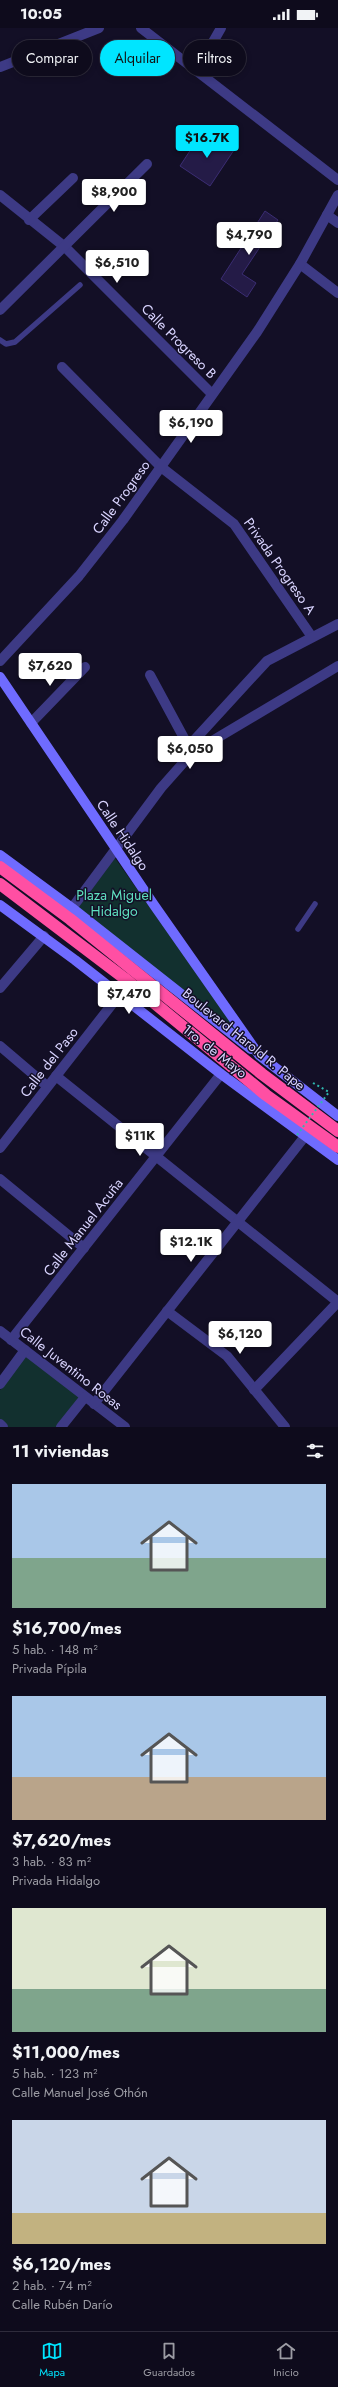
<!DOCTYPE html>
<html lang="es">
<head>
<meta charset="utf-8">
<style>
  body { margin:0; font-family:Jost,sans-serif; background:#1c1929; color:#f1f3f6; height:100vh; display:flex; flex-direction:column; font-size:15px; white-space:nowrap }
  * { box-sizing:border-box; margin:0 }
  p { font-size:13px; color:#9b9ba3 }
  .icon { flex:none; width:22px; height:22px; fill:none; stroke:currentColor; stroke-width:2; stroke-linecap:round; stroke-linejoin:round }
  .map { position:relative; height:1399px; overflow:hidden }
  .details { display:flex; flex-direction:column; background:#0e0b1c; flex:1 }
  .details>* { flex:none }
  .banner { position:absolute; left:12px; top:12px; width:314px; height:36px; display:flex; gap:8px }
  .price { position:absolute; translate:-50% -34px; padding:0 9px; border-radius:4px; background:#fff; color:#222; font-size:13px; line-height:26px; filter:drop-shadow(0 1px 2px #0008) }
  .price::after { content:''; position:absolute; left:50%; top:24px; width:12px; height:9px; margin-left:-6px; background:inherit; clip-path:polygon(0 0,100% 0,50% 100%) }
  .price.current { background:#00e5ff; color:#111 }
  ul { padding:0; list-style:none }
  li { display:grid; align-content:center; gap:8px; height:212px; padding:0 12px }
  li span { display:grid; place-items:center; height:124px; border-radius:0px; color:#555 }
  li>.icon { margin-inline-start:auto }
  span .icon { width:72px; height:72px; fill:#fffc; stroke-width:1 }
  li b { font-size:17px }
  h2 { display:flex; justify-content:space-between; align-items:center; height:48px; padding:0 12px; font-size:17px }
  .tag { padding:0 14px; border-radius:18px; background:#0e0b1c; box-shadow:0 2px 6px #0003,0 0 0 1px #2e2b3b; font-size:14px; line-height:36px }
  .tag.current { background:#00e5ff; color:#111 }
  .status { display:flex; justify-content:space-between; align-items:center; height:28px; padding:0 20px; background:#0e0b1c; direction:ltr }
  .status svg { height:11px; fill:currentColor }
  .tabs { display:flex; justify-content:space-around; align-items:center; height:56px; border-top:1px solid #2e2b3b; background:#0e0b1c; font-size:11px; color:#9b9ba3 }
  .tabs a { display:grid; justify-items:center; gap:2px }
  .tabs .current { color:#00e5ff }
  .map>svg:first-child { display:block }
  .green { fill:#12302f }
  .building { fill:#241b47; stroke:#3b2d73 }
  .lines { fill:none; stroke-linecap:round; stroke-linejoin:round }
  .path { stroke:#2fb8b0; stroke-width:2; stroke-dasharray:2 3; stroke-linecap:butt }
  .lane { stroke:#3d3a85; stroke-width:5.5 }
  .street { stroke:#3d3a85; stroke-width:10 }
  .secondary { stroke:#6f6bff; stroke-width:10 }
  .highway { stroke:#ff4fa3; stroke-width:12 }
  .path-bridge { stroke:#2fb8b0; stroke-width:2; stroke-dasharray:2 3; stroke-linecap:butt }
  .labels { text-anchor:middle; stroke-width:3; stroke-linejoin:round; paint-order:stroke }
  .street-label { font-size:14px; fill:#d9d4ff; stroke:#130f26 }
  .park-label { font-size:14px; fill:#5fe0c0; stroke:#130f26 }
</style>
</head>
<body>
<div class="status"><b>10:05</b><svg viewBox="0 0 49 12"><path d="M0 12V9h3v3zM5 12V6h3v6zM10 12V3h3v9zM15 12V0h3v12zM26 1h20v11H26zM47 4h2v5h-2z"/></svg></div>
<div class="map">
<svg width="338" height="1399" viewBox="0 0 338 1399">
  <rect width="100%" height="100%" fill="#130f26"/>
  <!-- green -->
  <g class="green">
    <polygon points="115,830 240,1007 78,880"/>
    <polygon points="26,1328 81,1368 57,1399 8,1399 0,1393 0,1362"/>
  </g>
  <!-- building -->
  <g class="building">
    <polygon points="210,105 234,122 210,158 180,138 197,112 202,116"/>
    <polygon points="265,183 278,192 242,246 256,255 247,269 221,251"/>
  </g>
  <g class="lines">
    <!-- path -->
    <polyline class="path" points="313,1055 329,1064"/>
    <!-- lane -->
    <g class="lane">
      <polyline points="0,312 6,316 15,314 80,257"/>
      <polyline points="298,901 315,876"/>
    </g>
    <!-- street -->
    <g class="street">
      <polyline points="141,0 338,152"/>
      <polyline points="0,39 99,0"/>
      <polyline points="197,42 221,0"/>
      <polyline points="0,167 65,219 212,366"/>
      <polyline points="327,187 338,195"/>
      <polyline points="29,192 73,150"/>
      <polyline points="300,236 338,265"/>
      <polyline points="0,282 147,136"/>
      <polyline points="62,339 161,439 234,496 312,609"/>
      <polyline points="0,633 79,548 123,492 257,304 300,236 338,167"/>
      <polyline points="150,647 191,723"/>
      <polyline points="31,695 85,639"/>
      <polyline points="188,719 267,633 338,596"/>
      <polyline points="72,880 161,760 192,725 338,638"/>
      <polyline points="0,960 44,908"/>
      <polyline points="0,1018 47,1058"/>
      <polyline points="56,1048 338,1274"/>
      <polyline points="0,1120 120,966"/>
      <polyline points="0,1151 84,1220"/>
      <polyline points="167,1283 227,1328 285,1399"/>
      <polyline points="0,1303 125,1399"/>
      <polyline points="11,1312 221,1046"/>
      <polyline points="0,1356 25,1322"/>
      <polyline points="254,1362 338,1274"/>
      <polyline points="94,1376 306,1107"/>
      <polyline points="0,1396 3,1399"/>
      <polyline points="61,1399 85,1369"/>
    </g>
    <!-- secondary -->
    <g class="secondary">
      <polyline points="0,649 154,877 259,1027 338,1088"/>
      <polyline points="0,827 72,880 251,1021"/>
      <polyline points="0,877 75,932 221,1046 338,1132"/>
    </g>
    <!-- highway -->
    <g class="highway">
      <polyline points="0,839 70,891 262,1046 338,1103"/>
      <polyline points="0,856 124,950 266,1067 338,1119"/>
    </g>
    <!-- path-bridge -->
    <polyline class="path-bridge" points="297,1107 329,1064"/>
  </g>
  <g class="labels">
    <!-- street labels -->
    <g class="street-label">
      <text transform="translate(179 313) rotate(45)" y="5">Calle Progreso B</text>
      <text transform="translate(121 469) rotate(-54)" y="5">Calle Progreso</text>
      <text transform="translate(280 538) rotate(55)" y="5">Privada Progreso A</text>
      <text transform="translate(123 807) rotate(56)" y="5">Calle Hidalgo</text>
      <text transform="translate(244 1011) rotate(39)" y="5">Boulevard Harold R. Pape</text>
      <text transform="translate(215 1023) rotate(38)" y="5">1ro. de Mayo</text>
      <text transform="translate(49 1034) rotate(-52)" y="5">Calle del Paso</text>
      <text transform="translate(83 1199) rotate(-52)" y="5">Calle Manuel Acuña</text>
      <text transform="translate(71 1340) rotate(38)" y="5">Calle Juventino Rosas</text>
    </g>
    <!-- park labels -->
    <g class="park-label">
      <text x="114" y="872">Plaza Miguel<tspan x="114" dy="16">Hidalgo</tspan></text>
    </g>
  </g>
</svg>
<b class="price current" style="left:207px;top:131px">$16.7K</b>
<b class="price" style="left:114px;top:185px">$8,900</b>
<b class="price" style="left:249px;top:228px">$4,790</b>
<b class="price" style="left:117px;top:256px">$6,510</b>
<b class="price" style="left:191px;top:416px">$6,190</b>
<b class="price" style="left:50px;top:659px">$7,620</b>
<b class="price" style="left:190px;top:742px">$6,050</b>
<b class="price" style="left:129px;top:987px">$7,470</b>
<b class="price" style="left:140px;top:1129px">$11K</b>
<b class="price" style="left:191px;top:1235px">$12.1K</b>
<b class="price" style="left:240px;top:1327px">$6,120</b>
<div class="banner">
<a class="tag">Comprar</a>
<a class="tag current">Alquilar</a>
<a class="tag">Filtros</a>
</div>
</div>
<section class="details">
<h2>11 viviendas<svg class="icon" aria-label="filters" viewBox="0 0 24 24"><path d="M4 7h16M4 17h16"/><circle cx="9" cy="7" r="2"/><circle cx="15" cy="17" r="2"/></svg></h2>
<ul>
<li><span style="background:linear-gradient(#a9c7e8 60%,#7fa58c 0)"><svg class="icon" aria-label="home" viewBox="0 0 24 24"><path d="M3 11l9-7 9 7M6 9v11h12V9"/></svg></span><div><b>$16,700/mes</b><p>5 hab. · 148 m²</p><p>Privada Pípila</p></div></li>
<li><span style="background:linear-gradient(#a9c7e8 65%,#b9a48a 0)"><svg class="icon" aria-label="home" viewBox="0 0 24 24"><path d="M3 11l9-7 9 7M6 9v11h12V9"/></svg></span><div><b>$7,620/mes</b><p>3 hab. · 83 m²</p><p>Privada Hidalgo</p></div></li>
<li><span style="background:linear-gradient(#dfe7d0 65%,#7fa58c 0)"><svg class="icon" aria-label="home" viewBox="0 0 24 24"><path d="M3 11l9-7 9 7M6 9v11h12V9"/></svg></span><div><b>$11,000/mes</b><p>5 hab. · 123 m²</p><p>Calle Manuel José Othón</p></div></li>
<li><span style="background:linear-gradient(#c9d6e8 75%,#c2b280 0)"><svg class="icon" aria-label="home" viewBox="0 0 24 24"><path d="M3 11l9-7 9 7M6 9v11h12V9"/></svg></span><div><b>$6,120/mes</b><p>2 hab. · 74 m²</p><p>Calle Rubén Darío</p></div></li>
</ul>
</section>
<nav class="tabs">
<a class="current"><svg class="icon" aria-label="map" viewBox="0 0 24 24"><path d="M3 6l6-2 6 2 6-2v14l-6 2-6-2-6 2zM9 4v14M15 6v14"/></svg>Mapa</a>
<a><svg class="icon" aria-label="saved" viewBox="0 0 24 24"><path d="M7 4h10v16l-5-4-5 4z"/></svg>Guardados</a>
<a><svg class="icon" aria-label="home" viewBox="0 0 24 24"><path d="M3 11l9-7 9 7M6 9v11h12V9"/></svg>Inicio</a>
</nav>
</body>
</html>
